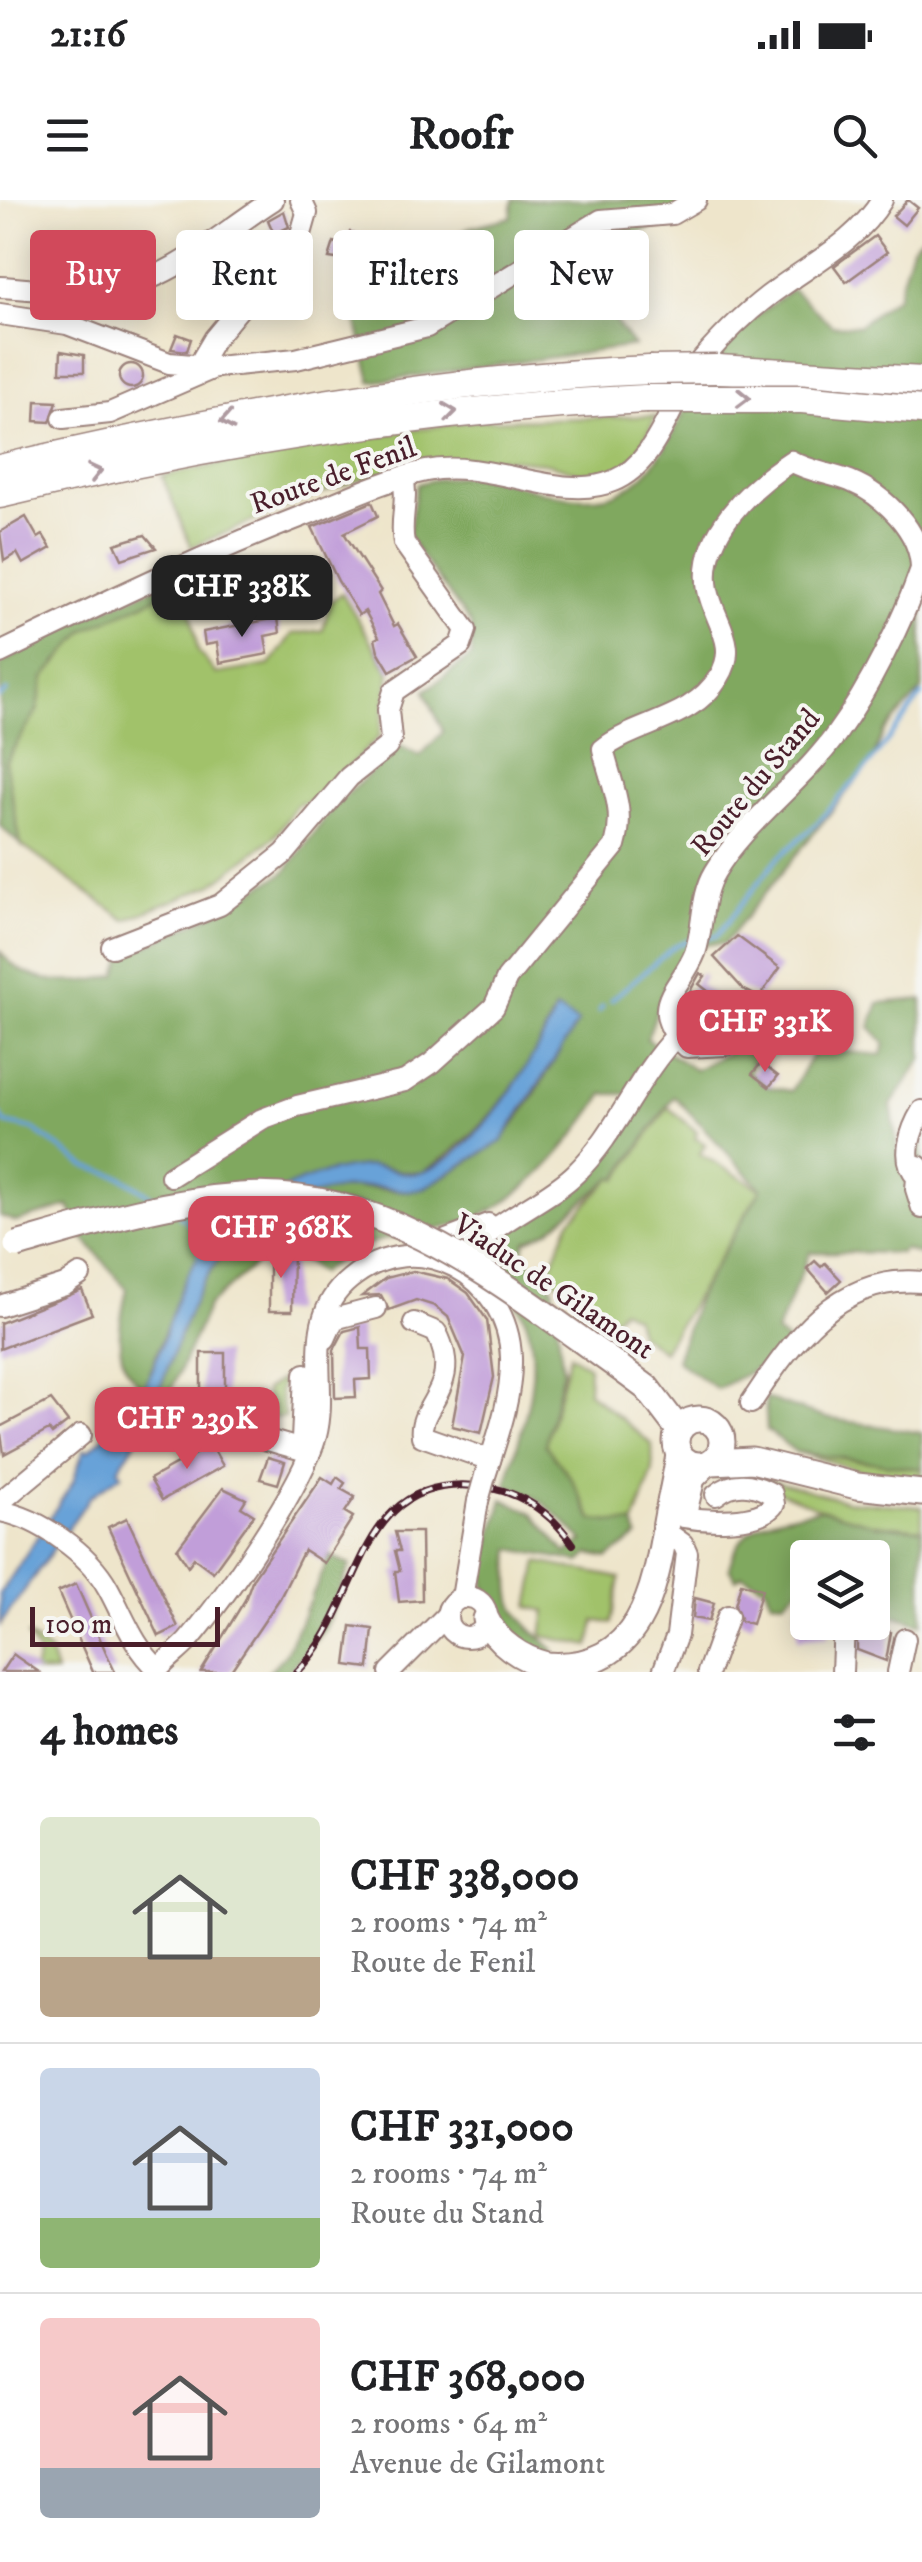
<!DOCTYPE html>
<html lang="en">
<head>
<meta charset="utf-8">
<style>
  body { margin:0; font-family:"IM FELL DW Pica",serif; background:#f2f2f2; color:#202124; height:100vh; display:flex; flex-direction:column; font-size:38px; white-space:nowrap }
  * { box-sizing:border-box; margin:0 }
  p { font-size:32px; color:#757577 }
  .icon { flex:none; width:55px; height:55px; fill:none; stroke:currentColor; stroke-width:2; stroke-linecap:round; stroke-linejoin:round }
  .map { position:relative; height:1472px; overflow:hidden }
  .drawer { display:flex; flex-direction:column; background:#fff; flex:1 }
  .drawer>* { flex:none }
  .guide { position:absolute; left:30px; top:30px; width:862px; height:90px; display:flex; gap:20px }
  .controls { position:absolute; left:790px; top:1340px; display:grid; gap:20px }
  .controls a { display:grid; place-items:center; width:100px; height:100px; border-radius:10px; background:#fff; box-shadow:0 5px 25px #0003; font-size:50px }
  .scale { position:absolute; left:30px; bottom:25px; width:190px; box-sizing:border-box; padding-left:10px; border:5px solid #4a1f2b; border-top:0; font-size:28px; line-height:35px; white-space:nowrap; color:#4a1f2b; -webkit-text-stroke:8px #f6f6f2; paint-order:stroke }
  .price { position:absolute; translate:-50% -85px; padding:0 22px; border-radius:20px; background:#d1495b; color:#fff; font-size:32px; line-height:65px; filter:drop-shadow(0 2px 5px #0008) }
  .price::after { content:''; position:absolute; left:50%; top:60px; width:30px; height:22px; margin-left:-15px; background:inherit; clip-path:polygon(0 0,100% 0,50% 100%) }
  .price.on { background:#222; color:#fff }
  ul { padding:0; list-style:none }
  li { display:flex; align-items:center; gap:30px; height:250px; padding:0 40px }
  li+li { border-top:2px solid #e0e0e0 }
  li span { display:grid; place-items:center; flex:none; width:280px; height:200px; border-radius:10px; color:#555 }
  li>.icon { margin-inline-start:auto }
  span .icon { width:120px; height:120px; fill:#fffc; stroke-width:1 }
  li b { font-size:42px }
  h2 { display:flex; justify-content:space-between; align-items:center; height:120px; padding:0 40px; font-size:42px }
  .chip { padding:0 35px; border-radius:10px; background:#fff; box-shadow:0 5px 25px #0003; font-size:35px; line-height:90px }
  .chip.on { background:#d1495b; color:#fff }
  .status { display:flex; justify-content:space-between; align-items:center; height:70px; padding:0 50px; background:#fff; direction:ltr }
  .status svg { height:28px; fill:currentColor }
  header { display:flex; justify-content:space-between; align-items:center; height:130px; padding:0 40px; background:#fff; font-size:45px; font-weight:800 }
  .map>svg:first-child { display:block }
  .green { fill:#a1c26b; stroke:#76704b; stroke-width:2.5 }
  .forest { fill:#80a85f; stroke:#656445; stroke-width:2.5 }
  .water { fill:#68a2d8; stroke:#596082; stroke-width:2.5 }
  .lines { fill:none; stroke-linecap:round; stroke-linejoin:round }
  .stream { stroke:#68a2d8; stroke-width:4 }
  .building { fill:#c19ed9 }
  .minor-casing { stroke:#9c827b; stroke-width:24 }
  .major-casing { stroke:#9c827b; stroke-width:29 }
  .highway-casing { stroke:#9c827b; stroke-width:31 }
  .minor { stroke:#fff; stroke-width:20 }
  .major { stroke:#fff; stroke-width:25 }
  .highway { stroke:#fff; stroke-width:28 }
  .rail-casing { stroke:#4a1f2b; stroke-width:8 }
  .rail { stroke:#f6f6f2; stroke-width:4; stroke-dasharray:11; stroke-linecap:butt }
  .minor-bridge-casing { stroke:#9c827b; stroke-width:24; stroke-linecap:butt }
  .major-bridge-casing { stroke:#9c827b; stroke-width:29; stroke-linecap:butt }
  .highway-bridge-casing { stroke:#9c827b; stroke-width:31; stroke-linecap:butt }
  .minor-bridge { stroke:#fff; stroke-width:20 }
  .major-bridge { stroke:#fff; stroke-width:25 }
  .highway-bridge { stroke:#fff; stroke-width:28 }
  .oneway { stroke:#ae9aa0 }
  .labels { text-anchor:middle; stroke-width:8; stroke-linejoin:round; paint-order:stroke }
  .street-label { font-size:30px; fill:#4a1f2b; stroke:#f6f6f2 }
</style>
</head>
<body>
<div class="status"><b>21:16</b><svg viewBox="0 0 49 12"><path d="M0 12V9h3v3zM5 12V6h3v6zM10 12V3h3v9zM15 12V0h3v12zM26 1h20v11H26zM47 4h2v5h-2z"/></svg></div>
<header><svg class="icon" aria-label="menu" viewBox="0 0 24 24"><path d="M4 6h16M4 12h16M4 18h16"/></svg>Roofr<svg class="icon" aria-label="search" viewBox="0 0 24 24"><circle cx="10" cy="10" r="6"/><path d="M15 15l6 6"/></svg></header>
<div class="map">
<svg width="922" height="1472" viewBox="0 0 922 1472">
  <rect width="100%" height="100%" fill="#f6f6f2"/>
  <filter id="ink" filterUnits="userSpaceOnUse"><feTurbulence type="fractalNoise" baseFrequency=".01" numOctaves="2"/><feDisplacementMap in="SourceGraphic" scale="20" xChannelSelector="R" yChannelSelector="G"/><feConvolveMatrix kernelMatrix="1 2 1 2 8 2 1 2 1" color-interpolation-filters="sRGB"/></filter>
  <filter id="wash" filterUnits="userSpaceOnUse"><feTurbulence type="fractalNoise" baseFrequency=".0048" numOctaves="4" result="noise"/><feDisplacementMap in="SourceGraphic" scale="40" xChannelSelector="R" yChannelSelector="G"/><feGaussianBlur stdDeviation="2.25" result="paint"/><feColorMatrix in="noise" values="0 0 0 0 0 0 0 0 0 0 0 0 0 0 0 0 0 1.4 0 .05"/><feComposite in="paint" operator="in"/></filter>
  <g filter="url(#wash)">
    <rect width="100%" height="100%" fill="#eee5cb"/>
    <!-- green -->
    <g class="green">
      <path d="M656 216C646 238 632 274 603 277 585 278 562 265 543 263 519 259 491 258 467 259 371 264 279 312 191 347L162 276 310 246 471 221Z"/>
      <path d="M296 365 305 372C306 409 246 420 216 417L217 406Z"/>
      <polygon points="186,383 198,451 216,474 270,465 292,434 323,430 330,402 342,393 390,473 379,537 314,600 297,605 274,637 212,685 126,720 21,645 5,562 37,511 44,478 85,430"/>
      <polygon points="668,907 697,932 695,938 705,944 700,954 761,989 663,1151 639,1133 635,1117 622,1109 614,1118 547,1076 569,1022 613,977 618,979"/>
      <polygon points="570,1154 589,1167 588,1192 652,1244 653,1271 634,1324 593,1320 571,1278 545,1245"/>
      <polygon points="283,1178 279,1192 285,1217 270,1218 265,1190"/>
      <polygon points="796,1252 922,1269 922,1279 884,1277"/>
      <path d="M723 1267 847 1301 922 1307V1329C888 1326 855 1323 823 1310 777 1292 757 1276 705 1277Z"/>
      <polygon points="538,1362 620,1378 612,1423 595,1421 590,1446 542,1436 546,1411 529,1407"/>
      <polygon points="27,1435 49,1451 56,1472 34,1472 38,1454"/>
    </g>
    <!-- forest -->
    <g class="forest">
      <path d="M513 0H683L686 13 692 15 603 43C596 95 602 105 634 146L371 182 355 115 468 28 511 17Z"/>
      <path d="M922 36V490L884 532 872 561 724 744H703L662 796 647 839 695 870 728 852 745 834 759 849 749 872 769 887 791 891 816 849 882 855 885 843 870 827 879 803 922 799V859L891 905 900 963 922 943V1055L903 1049 901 1053 810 1052 776 1133 789 1142 774 1159 717 1189 676 1160 698 1095 761 989 674 896 617 979 613 977 548 1031 526 1041 522 1054 553 1088 563 1170 545 1245 571 1278 592 1320 634 1324 638 1337 608 1358 589 1354 580 1362 511 1349C508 1410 509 1409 554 1450L551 1456C514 1450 491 1423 485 1385 481 1361 497 1323 503 1299L533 1313 566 1353 583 1341C559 1317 540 1294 506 1285 519 1236 545 1173 526 1121 517 1098 495 1076 480 1057L486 1044 547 1010 588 974 635 918 637 894H604C567 949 517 1012 448 1027 394 1038 365 1036 320 1073L293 1052H269L208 1106 167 1200 158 1195C195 1090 219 1010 342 988 367 984 404 997 426 986 437 981 497 946 503 938 533 905 552 859 578 823L555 809C530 874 482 936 423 972 403 976 383 963 362 967 217 992 188 1059 145 1188 110 1165 119 1123 127 1089L82 1036 69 1006 16 1022 0 1016V751C26 788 79 785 117 775L123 757 216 713 285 672 335 605 400 546 420 556 443 532 425 491 472 456 471 425 408 337 417 284C434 279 452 276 470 276 515 277 559 306 606 296 663 283 679 211 708 168 729 136 761 112 792 89L832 125 858 126 897 96 912 47Z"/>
      <polygon points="200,368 202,376 85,430 44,478 37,511 5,562 21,645 0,626 0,465 54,431"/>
      <polygon points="765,1198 826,1218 922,1233 922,1269 796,1252 767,1230"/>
      <path d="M821 1309 877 1325 922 1329V1424L873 1409 872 1358H808L807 1389 800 1387 784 1401 771 1400 766 1387 742 1375 736 1379 729 1368C742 1318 776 1318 821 1309Z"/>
      <polygon points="330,1356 350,1365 325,1429 288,1472 268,1472 285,1455"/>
    </g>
    <!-- water -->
    <path class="water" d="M556 809 578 823 502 941 422 989C406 993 393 988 377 987 356 986 336 989 316 994 171 1037 192 1165 118 1269L122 1274 90 1297 0 1425V1394L73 1282 84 1249 89 1250C104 1236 127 1219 137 1202 170 1144 171 1072 225 1026 263 994 320 967 371 966 387 966 408 978 423 972 477 952 536 860 556 809Z"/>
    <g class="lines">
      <!-- stream -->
      <g class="stream">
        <polyline points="0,497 7,491"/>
        <polyline points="705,738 717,736 777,659 816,624 869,565 922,495"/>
        <polyline points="611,800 676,745 690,740"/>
        <polyline points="599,811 603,806"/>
        <polyline points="0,914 5,923 33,929 85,966 122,977 154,998"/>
        <polyline points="179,1015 202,1033 199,1058"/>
      </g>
    </g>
    <g id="blocks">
      <!-- building -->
      <g class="building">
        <polygon points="908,0 918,8 904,25 893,16"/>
        <polygon points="284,11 289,27 274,34 268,20"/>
        <polygon points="350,32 365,36 357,62 329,58 334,42 346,46"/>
        <polygon points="875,36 887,52 846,82 834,66"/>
        <polygon points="177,134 191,139 187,151 171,149"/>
        <polygon points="61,151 84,155 84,172 60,172"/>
        <circle cx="131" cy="176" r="12"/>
        <polygon points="36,201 57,202 50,222 35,221"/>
        <polygon points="372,302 378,316 344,333 381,391 378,394 394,426 398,424 417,456 390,471 378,451 375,439 379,437 365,411 359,415 338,381 312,327"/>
        <polygon points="26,317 38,338 43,335 51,348 23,364 17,353 4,361 0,332"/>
        <polygon points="145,335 156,348 122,359 115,344"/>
        <polygon points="278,418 280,433 265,436 268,454 220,463 217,443 205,445 203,432"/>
        <polygon points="737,736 780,768 759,797 743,789 714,757"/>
        <polygon points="700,773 705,776 699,784 756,829 750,838 718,823 713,831 682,806"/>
        <polygon points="761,863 778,876 769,887 752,874"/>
        <polygon points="269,1052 293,1052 292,1111 269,1111"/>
        <polygon points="815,1061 821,1067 825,1063 841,1080 828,1092 807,1068"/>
        <polygon points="413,1071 448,1079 468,1093 487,1120 494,1177 481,1233 452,1226 465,1157 448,1117 435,1106 416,1100 389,1110 381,1095 362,1096 386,1078"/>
        <polygon points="82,1090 92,1114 0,1149 0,1123"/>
        <polygon points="360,1127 361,1149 370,1149 371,1179 355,1180 356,1197 335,1198 334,1150 344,1131"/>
        <polygon points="201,1153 225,1153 225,1211 201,1207"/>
        <polygon points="51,1200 68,1222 52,1234 49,1230 4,1254 0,1227"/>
        <polygon points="211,1245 223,1266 162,1300 150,1279"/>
        <polygon points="268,1257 285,1262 278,1284 260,1279"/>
        <polygon points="322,1277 333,1284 337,1277 345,1283 341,1289 355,1297 345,1312 353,1317 324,1363 304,1350 280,1398 230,1472 201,1472 245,1400 253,1378"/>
        <polygon points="223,1288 246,1299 241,1307 254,1315 213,1372 194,1358 188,1366 177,1349"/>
        <polygon points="127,1318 178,1427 159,1436 108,1327"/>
        <polygon points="395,1332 421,1332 422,1400 399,1402 395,1371 400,1371 395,1351 400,1351"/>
        <polygon points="741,1383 762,1389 752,1424 741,1421 735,1405"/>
        <polygon points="76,1384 105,1450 115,1472 93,1472 58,1392"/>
        <polygon points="695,1398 714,1403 709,1421 693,1418"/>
        <polygon points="808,1409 808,1422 828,1422 829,1436 798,1439 796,1410"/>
        <polygon points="863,1422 877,1422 875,1427 891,1432 886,1461 857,1450 857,1429"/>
        <polygon points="351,1426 373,1429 369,1468 346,1465"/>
        <polygon points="13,1454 17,1457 39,1472 1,1472"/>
      </g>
    </g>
  </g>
  <g filter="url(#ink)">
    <use href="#blocks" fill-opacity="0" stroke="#9c827b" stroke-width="2.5"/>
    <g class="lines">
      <!-- minor casing -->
      <g class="minor-casing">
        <g id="minor">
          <path d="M0 87C36 89 74 95 110 90 171 81 222 32 273 0"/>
          <polyline points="0,114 67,124 169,163 216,167 296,159 427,127 601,20 672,14 696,0"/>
          <polyline points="198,166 214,139 301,34 307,13 301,0"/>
          <polyline points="63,218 110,213 214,168"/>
          <path d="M0 453C101 404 200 356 305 315 345 299 384 280 426 271 489 258 561 303 613 281 661 261 670 197 701 161 725 133 749 109 779 88 816 61 858 40 882 0"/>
          <path d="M112 747 220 705 285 653 349 577 387 547 391 539 388 510 394 491 461 445 466 430 404 343C399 320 409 301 403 277"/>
          <polyline points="918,966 916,989 922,1008"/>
          <path d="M171 976 262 919 297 906 405 881 432 863 494 807 507 778 615 646C626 608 611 585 603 549 637 522 693 520 719 477 740 444 714 422 708 390 698 335 750 288 791 261 810 272 830 273 850 281 884 295 921 331 921 369 903 421 869 489 837 533 802 583 746 620 715 672 700 697 704 727 695 753 681 789 644 806 687 847L726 845 729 840"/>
          <path d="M917 976C900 959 911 929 922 911"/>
          <polyline points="436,1044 488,1024"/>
          <path d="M468 1057C483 1026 547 1002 576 973 617 933 636 878 676 836"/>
          <polyline points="0,1106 65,1085 80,1075"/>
          <path d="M414 1123 436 1132C465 1187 417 1205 422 1236L490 1260"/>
          <polyline points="325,1139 334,1119 376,1108"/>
          <polyline points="305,1174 302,1240 306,1251"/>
          <path d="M751 1203C791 1142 838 1074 922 1082"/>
          <polyline points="170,1212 306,1251"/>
          <polyline points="0,1302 81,1235"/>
          <path d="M0 1311C39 1318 89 1353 108 1388 124 1417 133 1446 158 1469"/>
          <path d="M683 1317C705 1321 761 1324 774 1304L772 1294C753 1283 734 1280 716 1295"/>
          <circle cx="467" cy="1417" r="20"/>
          <polyline points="462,1398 478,1301"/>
          <path d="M156 1472C165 1460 178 1452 188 1441 226 1396 301 1289 316 1236 330 1183 299 1120 350 1079 417 1023 509 1076 511 1158 512 1199 497 1238 485 1276"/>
          <polyline points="390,1472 447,1415"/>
          <polyline points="663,1472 677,1435 687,1353 683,1344 665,1331"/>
          <polyline points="708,1472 728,1416"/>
          <polyline points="842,1472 844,1422"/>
          <polyline points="898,1472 905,1439"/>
        </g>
      </g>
      <!-- major casing -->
      <g class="major-casing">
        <g id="major">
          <polyline points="620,1168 647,1188 679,1230"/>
          <circle cx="699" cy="1242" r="23"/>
          <polyline points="712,1262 752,1260 857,1286 922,1293"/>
          <polyline points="685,1307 692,1278 705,1265"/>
          <path d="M486 1419C496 1442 522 1459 546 1465 641 1472 655 1389 666 1323 670 1300 676 1277 679 1254"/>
        </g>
      </g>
      <!-- highway casing -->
      <g class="highway-casing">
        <g id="highway">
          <polyline points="718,169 922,181"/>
          <path d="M0 269C213 219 431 179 650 170"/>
          <path d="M0 294C213 242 427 209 646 199"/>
        </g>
      </g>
      <!-- minor -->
      <use href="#minor" class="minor"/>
      <!-- major -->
      <use href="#major" class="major"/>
      <!-- highway -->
      <use href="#highway" class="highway"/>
      <!-- rail casing -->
      <g class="rail-casing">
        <path id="rail" d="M297 1472C366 1406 353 1268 485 1287 522 1292 552 1314 573 1344"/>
      </g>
      <!-- rail -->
      <use href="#rail" class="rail"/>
      <!-- minor-bridge casing -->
      <g class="minor-bridge-casing">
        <polyline id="minor-bridge" points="478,1301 485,1276"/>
      </g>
      <!-- major-bridge casing -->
      <g class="major-bridge-casing">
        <path id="major-bridge" d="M17 1045C90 1024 163 1001 240 996 388 986 507 1088 620 1168"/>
      </g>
      <!-- highway-bridge casing -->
      <g class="highway-bridge-casing">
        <g id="highway-bridge">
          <polyline points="650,170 718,169"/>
          <polyline points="646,199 802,199 922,210"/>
        </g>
      </g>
      <!-- minor-bridge -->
      <use href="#minor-bridge" class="minor-bridge"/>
      <!-- major-bridge -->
      <use href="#major-bridge" class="major-bridge"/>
      <!-- highway-bridge -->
      <use href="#highway-bridge" class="highway-bridge"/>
    </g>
    <!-- one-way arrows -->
    <defs><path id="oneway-chevron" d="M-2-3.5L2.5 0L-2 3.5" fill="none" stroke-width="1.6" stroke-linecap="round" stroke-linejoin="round" transform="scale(2.5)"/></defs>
    <g class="oneway">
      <use href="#oneway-chevron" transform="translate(743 198) rotate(1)"/>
      <use href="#oneway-chevron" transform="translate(450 212) rotate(-7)"/>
      <use href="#oneway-chevron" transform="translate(227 221) rotate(170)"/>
      <use href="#oneway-chevron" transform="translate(95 272) rotate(-13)"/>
    </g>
  </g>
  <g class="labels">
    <!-- street labels -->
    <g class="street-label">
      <text transform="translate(333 275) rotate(-20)" y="10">Route de Fenil</text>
      <text transform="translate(755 582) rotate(-50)" y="10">Route du Stand</text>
      <text transform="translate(554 1086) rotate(34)" y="10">Viaduc de Gilamont</text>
    </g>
  </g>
</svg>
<div class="controls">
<a><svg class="icon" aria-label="layers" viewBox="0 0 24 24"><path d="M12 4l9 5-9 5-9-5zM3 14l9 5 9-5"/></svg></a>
</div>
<div class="scale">100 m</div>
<b class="price on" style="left:242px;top:440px">CHF 338K</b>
<b class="price" style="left:765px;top:875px">CHF 331K</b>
<b class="price" style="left:281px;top:1081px">CHF 368K</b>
<b class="price" style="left:187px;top:1272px">CHF 239K</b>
<div class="guide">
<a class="chip on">Buy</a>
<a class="chip">Rent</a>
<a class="chip">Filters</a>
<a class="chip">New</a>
</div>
</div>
<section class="drawer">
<h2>4 homes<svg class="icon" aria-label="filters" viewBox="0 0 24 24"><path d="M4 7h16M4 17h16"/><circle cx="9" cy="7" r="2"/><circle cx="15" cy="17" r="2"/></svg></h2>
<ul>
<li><span style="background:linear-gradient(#dfe7d0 70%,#b9a48a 0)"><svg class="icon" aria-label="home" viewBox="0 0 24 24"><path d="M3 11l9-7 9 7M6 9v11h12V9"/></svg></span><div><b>CHF 338,000</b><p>2 rooms · 74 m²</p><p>Route de Fenil</p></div></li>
<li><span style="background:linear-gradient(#c9d6e8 75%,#8fb573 0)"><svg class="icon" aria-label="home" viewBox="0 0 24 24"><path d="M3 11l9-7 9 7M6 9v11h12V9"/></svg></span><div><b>CHF 331,000</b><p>2 rooms · 74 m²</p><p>Route du Stand</p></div></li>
<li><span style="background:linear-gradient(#f6c9c9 75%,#9aa5b1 0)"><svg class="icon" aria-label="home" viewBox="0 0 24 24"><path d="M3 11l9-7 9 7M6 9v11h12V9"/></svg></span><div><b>CHF 368,000</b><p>2 rooms · 64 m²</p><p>Avenue de Gilamont</p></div></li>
</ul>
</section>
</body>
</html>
